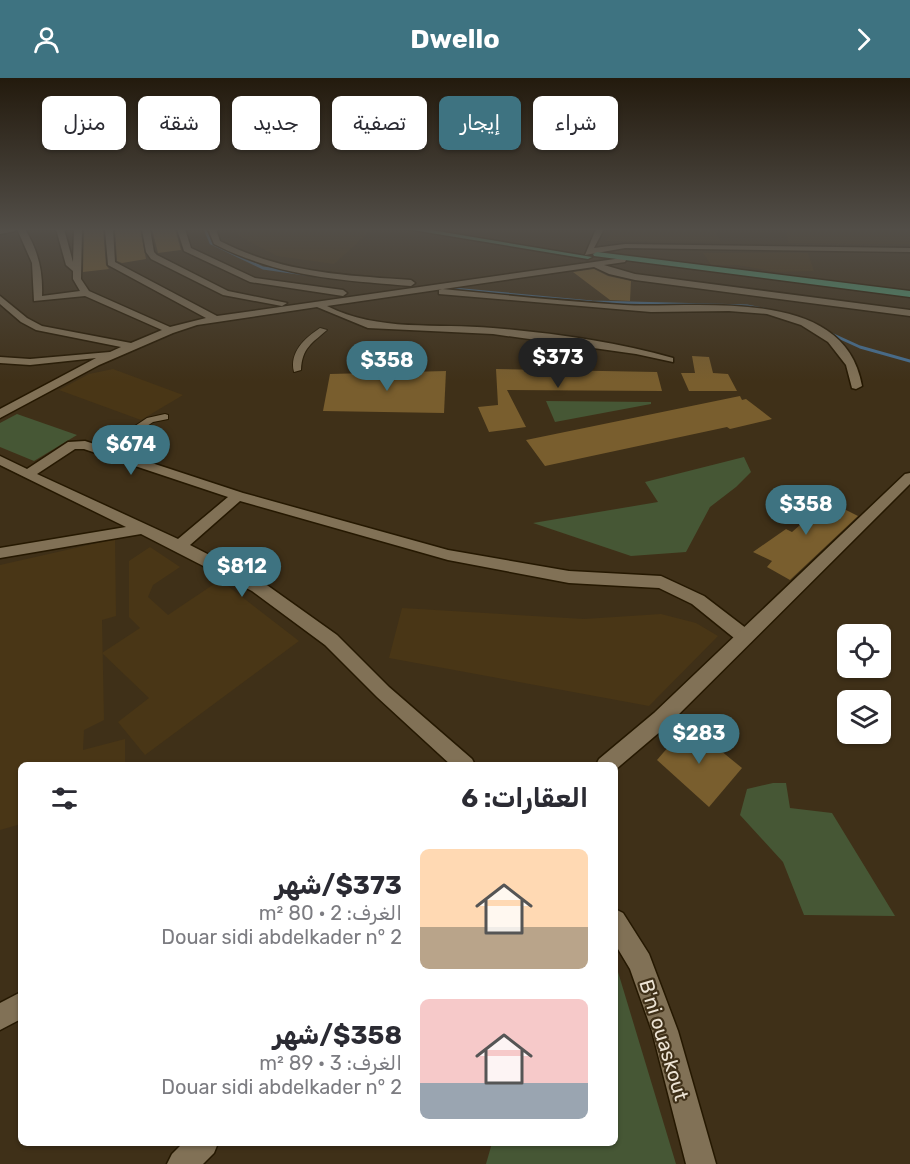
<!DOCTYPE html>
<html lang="ar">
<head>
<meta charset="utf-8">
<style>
  body { margin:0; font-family:Rubik,Cairo,sans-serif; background:#f7f7f7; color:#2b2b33; direction:rtl; height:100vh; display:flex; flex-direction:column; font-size:22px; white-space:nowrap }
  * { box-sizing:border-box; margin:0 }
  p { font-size:20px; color:#7c7c81 }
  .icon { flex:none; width:33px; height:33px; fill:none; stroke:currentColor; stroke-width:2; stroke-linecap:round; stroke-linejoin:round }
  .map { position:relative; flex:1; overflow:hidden; direction:ltr }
  .panel { position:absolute; left:18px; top:684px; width:600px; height:384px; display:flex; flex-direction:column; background:#fff; border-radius:9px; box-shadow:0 2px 4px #0004; direction:rtl }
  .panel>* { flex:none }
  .banner { position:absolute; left:18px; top:18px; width:600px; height:54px; direction:rtl; display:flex; gap:12px }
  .buttons { position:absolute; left:837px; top:546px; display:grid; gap:12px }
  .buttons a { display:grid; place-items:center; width:54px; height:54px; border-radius:9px; background:#fff; box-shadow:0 2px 4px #0004; font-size:30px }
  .price { position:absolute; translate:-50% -51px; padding:0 14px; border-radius:21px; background:#3e7381; color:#fff; font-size:20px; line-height:39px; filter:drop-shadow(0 2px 3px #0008) }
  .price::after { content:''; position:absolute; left:50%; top:36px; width:18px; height:14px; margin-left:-9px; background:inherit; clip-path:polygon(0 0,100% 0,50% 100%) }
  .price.current { background:#222; color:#fff }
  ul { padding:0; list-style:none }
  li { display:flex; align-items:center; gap:18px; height:150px; padding:0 30px }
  li span { display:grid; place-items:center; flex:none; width:168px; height:120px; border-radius:9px; color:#555 }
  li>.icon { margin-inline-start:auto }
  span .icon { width:72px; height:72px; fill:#fffc; stroke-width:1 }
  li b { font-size:26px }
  h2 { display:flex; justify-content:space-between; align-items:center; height:72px; padding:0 30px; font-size:26px }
  .tag { padding:0 21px; border-radius:9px; background:#fff; box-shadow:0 2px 4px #0004; font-size:21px; line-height:54px }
  .tag.current { background:#3e7381; color:#fff }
  header { display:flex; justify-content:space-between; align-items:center; height:78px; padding:0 30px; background:#3e7381; color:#fff; font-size:27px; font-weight:700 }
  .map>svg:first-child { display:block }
  .built { fill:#493616 }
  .green { fill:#465735 }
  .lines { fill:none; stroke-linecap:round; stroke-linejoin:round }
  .stream { stroke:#467094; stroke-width:3 }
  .building { fill:#795e2e }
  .pedestrian-casing { stroke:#251801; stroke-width:2 }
  .minor-casing { stroke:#251801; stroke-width:3 }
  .tertiary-casing { stroke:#251801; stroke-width:3 }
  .primary-casing { stroke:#251801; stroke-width:3 }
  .pedestrian { fill:#817156; fill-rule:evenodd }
  .minor { fill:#817156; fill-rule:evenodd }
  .tertiary { fill:#817156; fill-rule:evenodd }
  .primary { fill:#4fa079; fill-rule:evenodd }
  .labels { text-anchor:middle; stroke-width:4.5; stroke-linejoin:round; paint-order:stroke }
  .near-street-label { font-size:20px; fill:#ede4d5; stroke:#3f3018 }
</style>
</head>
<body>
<header><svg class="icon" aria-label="forward" viewBox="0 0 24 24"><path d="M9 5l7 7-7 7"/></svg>Dwello<svg class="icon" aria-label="person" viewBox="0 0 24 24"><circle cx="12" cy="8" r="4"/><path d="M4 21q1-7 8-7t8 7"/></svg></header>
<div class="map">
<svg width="910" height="1086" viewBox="0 0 910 1086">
  <rect width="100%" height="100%" fill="#3f3018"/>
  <!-- built -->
  <g class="built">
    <polygon points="238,151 373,151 334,186 277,178 239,158"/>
    <polygon points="613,151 714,151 721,164 606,163"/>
    <polygon points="786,151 910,151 910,166 788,165"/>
    <polygon points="703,175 808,175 814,193 777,194 737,187 711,187"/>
    <polygon points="113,291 183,317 141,342 59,312 89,296"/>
    <polygon points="115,461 116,538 102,542 104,642 84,652 83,672 125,661 125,687 21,687 21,746 0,752 0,487"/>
    <polygon points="150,469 180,489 153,507 148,519 168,537 220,502 299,563 145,677 118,644 149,620 102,575 140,550 129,539 129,483"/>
    <polygon points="402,530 584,541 661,536 696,545 718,558 649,628 389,580"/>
  </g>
  <!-- green -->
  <g class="green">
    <polygon points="546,323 651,324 651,326 555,344"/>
    <polygon points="17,336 77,357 34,383 0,369 0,345"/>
    <polygon points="744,379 751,394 736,409 710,429 686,474 631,478 533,445 658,424 645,404"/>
    <polygon points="773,705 786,705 790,730 832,735 895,838 804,837 783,784 740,737 747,711"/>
    <polygon points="615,884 676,1086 486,1086 492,1065 615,1065"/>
  </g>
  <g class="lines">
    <!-- stream -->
    <g class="stream">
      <polyline points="205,151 211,165 263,190 326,199"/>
      <polyline points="442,210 592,224 747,228 768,232"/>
      <polyline points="827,254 860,269 910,283"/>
    </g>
  </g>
  <!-- building -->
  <g class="building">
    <polygon points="84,151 103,151 106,187 109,191 83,194"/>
    <polygon points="115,151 140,151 146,181 122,185 117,183"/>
    <polygon points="152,151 175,151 181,172 158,175"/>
    <polygon points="594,191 608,198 631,203 630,223 610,222 573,194"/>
    <polygon points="692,278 709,279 713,295 728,296 737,313 689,313 681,295 695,295"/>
    <polygon points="496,291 657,294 662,313 507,312 526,349 489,354 478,329 498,327"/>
    <polygon points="446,293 444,335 323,333 330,296"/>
    <polygon points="740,318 742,322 746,321 772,341 730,351 727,349 545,388 526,362"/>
    <polygon points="804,411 858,438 790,502 767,489 772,483 753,474 786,451 792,454 815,434 794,421"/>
    <polygon points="688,646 742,690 709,729 657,682"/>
  </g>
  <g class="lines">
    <!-- pedestrian casing -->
    <g class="pedestrian-casing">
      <g id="pedestrian">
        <path d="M320 250 327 252C312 265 302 270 301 292L294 294C289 274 305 260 320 250Z"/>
        <polygon points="165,336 168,337 168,341 153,344 108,374 100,374 99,372 147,340"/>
      </g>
    </g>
    <!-- minor casing -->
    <g class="minor-casing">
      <g id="minor">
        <polygon points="16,151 15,153 0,156 0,152"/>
        <path d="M17 151H25C38 173 43 192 42 218L80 213 73 201V193L66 187 56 151H64L73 184 74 151H82L81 201 89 213 170 249 206 240 108 187 105 151H113L115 184 217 238 622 180 626 182 625 184 604 187 635 196 910 232V238L635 202 609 196 594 189 327 228C378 254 437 245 493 250 551 255 617 264 673 280V284L636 276 493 256 368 250 317 229 197 247 173 255 99 287 0 340V331L96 280 30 287 0 285V279L30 281 110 274 121 269 36 252 21 244 0 226V218L27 240 42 248 131 265 162 252 85 218 34 223 32 185Z"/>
        <polygon points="142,151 150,151 154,174 157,177 228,213 287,225 282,228 223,217 151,181 146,174"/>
        <polygon points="177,151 185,151 191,170 255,200 343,212 347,215 343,218 250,204 184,173"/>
        <path d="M208 151H216L220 163C283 195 342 197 411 202L415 205 411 208C340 202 279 199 214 166Z"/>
        <polygon points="596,151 604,151 594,170 625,166 910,170 910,174 625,170 585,177"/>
        <path d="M442 211C503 217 563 223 624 227 697 231 845 206 862 308L856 311 852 310 846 287 828 264 801 247 767 236 729 233 651 234 439 216V212Z"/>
        <path d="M85 363 243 415 448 472 569 493 661 498 704 518 751 554 753 559 751 564 745 566 739 564 692 526 659 510 569 505 448 482 240 423 190 467 264 505 337 557 389 609 472 681 475 687H451L377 619 325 567 252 513 141 456 0 480V470L126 449 0 387V378L27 391 68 364ZM75 371H84L228 419 178 461 37 396Z"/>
        <polygon points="615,831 623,835 649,876 678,953 716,1086 686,1086 652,953 630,891 615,866"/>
        <polygon points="21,914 21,941 0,952 0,925"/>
      </g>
    </g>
    <!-- tertiary casing -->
    <g class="tertiary-casing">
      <g id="tertiary">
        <polygon points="910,395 910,406 668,647 615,692 615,687 596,687 599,681 654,635 905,396"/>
        <polygon points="183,1065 218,1065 214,1075 203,1086 167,1086 172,1076"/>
      </g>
    </g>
    <!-- primary casing -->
    <g class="primary-casing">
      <g id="primary">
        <polygon points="407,151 425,151 592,179 588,181"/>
        <polygon points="597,174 910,213 910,219 594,178 593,176"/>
      </g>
    </g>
    <!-- pedestrian -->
    <use href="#pedestrian" class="pedestrian"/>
    <!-- minor -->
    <use href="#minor" class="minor"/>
    <!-- tertiary -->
    <use href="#tertiary" class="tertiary"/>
    <!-- primary -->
    <use href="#primary" class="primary"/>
  </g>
  <!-- sky -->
  <linearGradient id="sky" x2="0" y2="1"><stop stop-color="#231a0d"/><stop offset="0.5" stop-color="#524e48"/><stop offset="1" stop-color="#524e48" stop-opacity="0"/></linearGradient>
  <rect width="910" height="303" fill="url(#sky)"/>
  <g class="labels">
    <!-- near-street labels -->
    <g class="near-street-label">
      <text transform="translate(664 962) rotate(73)" y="7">B'ni ouaskout</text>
    </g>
  </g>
</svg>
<div class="buttons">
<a><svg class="icon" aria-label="locate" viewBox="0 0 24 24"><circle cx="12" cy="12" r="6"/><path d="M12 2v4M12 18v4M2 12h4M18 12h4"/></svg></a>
<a><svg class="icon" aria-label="layers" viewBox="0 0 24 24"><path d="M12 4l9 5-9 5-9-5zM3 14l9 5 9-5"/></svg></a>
</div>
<b class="price current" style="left:558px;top:311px">$373</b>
<b class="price" style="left:387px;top:314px">$358</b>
<b class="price" style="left:131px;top:398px">$674</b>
<b class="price" style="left:806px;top:458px">$358</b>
<b class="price" style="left:242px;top:520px">$812</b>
<b class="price" style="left:699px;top:687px">$283</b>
<div class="banner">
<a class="tag">شراء</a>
<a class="tag current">إيجار</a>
<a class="tag">تصفية</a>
<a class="tag">جديد</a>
<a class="tag">شقة</a>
<a class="tag">منزل</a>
</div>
<section class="panel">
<h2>العقارات: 6<svg class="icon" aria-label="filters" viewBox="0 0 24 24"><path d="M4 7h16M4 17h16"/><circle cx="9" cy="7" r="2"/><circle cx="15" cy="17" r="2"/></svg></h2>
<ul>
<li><span style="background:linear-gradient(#ffd9b3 65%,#b9a48a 0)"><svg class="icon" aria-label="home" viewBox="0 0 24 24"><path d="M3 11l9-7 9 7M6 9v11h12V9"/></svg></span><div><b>$373/شهر</b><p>الغرف: 2 · 80 m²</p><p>Douar sidi abdelkader n° 2</p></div></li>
<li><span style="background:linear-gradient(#f6c9c9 70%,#9aa5b1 0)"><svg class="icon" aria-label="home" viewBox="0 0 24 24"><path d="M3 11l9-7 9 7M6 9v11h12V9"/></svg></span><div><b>$358/شهر</b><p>الغرف: 3 · 89 m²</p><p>Douar sidi abdelkader n° 2</p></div></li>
</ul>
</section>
</div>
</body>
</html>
